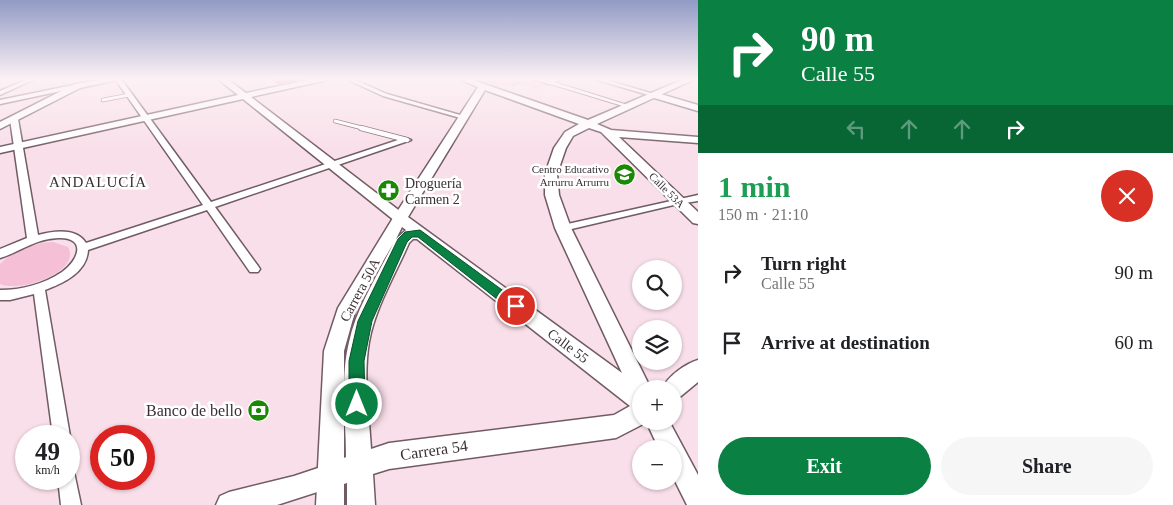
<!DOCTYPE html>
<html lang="en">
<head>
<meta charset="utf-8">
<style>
	:root { --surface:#fff; --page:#f6f6f6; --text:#202124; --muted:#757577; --accent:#0b8043 }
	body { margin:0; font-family:"Times New Roman",serif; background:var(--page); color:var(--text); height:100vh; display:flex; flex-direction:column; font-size:19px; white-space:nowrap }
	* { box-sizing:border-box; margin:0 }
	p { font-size:16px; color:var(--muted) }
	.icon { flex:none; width:28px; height:28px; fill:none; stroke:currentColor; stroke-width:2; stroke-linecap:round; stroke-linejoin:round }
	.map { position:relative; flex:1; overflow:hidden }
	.drawer { display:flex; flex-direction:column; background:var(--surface); width:475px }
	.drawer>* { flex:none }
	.hud { background:#0b8043; color:#fff; overflow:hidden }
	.buttons { position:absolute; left:632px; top:260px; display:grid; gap:10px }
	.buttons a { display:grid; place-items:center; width:50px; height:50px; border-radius:50%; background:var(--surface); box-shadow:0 1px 4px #0004; font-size:25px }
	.speed { position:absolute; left:15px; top:425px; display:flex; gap:10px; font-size:25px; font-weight:700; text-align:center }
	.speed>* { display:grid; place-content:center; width:65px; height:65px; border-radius:50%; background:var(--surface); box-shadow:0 1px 4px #0004; line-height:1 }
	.speed small { font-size:12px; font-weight:400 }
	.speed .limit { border:8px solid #d22; background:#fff; color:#111 }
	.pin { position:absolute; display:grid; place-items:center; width:42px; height:42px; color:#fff; margin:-21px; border:2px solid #fff; border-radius:50%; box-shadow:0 1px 5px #0007 }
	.me { position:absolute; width:55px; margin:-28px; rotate:0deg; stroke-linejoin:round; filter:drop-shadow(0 0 4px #0008) }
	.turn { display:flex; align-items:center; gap:18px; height:105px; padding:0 20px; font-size:22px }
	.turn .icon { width:65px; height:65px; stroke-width:2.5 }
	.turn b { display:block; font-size:35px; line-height:42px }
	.lanes { display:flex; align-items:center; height:48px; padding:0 20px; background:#0003; justify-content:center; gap:25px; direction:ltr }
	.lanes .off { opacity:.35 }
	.round { display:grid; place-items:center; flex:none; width:52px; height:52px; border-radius:26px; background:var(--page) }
	.summary { display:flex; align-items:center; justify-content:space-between; height:85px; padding:0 20px }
	h1 { font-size:30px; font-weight:600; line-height:38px; color:#1e9e55 }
	.button { display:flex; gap:10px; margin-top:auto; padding:10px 20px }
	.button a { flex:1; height:58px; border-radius:30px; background:var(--accent); color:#fff; font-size:20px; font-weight:600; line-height:58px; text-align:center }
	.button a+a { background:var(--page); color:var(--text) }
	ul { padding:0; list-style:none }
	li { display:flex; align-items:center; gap:15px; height:70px; padding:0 20px }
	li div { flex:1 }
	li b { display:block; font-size:19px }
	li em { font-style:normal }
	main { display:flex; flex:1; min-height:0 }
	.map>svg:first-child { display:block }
</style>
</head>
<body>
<main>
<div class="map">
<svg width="698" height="505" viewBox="0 0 698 505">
	<rect width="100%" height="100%" fill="#f9dfe9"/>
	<g fill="#f5bfd6">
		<polygon points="479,79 531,79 548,84 536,89 521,84 511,87 505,85 496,88 480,81"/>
		<polygon points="392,237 397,239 364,308 349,420 339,420 339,360 345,334"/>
		<path d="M53,242L68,247C82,272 19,293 0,284V264C14,250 33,243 53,242Z"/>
	</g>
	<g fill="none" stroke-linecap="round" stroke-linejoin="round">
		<defs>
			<g id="service-far1">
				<polyline points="103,100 129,95"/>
				<polyline points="335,121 366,129"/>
			</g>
			<polyline id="service" points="361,128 407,140"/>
			<polygon id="pedestrian" points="547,81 551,81 631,106 626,107 547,83"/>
			<g id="minor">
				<polygon points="28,79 35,79 0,95 0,91"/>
				<path d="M115,79H121L211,202L404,138L411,140L215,207L258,266L260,269L258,272H250L207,210L88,250C87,272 64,283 45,290L70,436L69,438V436H53L34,294L10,300H0V290C21,290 44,284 62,272C79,260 87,237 58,238C34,239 20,252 0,258V249L27,238L10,119L14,117L18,119L38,235C53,231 76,227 86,243L203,205Z"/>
				<polygon points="346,79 353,79 387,94 467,117 464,119 383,96"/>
				<polygon points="594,79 603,79 657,95 652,96"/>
				<polygon points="78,84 80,85 80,87 0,104 0,100"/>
				<polygon points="698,195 698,201 678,204 563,231 558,228 563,225"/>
				<polygon points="69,471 74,472 81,505 61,505 58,479 69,479"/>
			</g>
			<g id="tertiary">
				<polygon points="105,79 121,79 80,88 0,129 0,122 75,84"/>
				<polygon points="218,79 227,79 246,93 313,79 327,79 323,81 251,97 405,215 407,218 405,221 395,221 243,99 0,153 0,147 238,95"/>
				<polygon points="534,79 562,79 549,84"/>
				<polygon points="654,92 698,105 698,111 651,97 651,93"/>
				<polygon points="646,421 669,421 698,475 698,505 687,505 674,479 674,449 659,449"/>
				<polygon points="330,464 339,467 342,476 339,485 277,505 216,505 220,496 229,492 294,476"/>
			</g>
			<g id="secondary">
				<path d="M459,79H470L588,120L684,79H695L597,124L611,130L698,137V143L619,137L698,212V224L693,223L601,132L589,128L573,136L566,148L557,174L559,195L571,228L651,389H641V421H649L616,438L389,469L373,474L375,505H347V483L344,484V505H316L324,351L338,308L393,218L478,87ZM485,90L579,124L565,132L554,148L545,174V195L555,228L622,373L408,217ZM402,227L406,230L396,239ZM413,239H417L630,406L614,415L389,443L371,449C369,414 363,377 369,342C375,308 395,275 409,243ZM393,244C378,275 356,308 349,342C340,379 346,420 346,457L344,458V351L356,308Z"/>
				<path d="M698,360V382L681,396L674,399V389H662C668,376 685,364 698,360Z"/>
			</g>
		</defs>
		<use href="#service-far1" stroke="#715b64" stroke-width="4.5"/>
		<use href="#service" stroke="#715b64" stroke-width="6"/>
		<use href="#pedestrian" stroke="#715b64" stroke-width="2"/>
		<use href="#minor" stroke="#715b64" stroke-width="3"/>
		<use href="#tertiary" stroke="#715b64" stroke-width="3"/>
		<use href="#secondary" stroke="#715b64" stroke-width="3"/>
		<polyline stroke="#99878e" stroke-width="1" stroke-dasharray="2 1" stroke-linecap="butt" points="512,85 528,80"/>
		<use href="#service-far1" stroke="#fff" stroke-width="3"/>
		<use href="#service" stroke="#fff" stroke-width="4.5"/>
		<use href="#pedestrian" fill="#fff" fill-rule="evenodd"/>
		<use href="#minor" fill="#fff" fill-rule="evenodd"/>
		<use href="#tertiary" fill="#fff" fill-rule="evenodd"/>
		<use href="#secondary" fill="#fff" fill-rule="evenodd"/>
	</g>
	<polygon fill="#a98294" points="270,79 305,79 278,84"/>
	<polygon fill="#895c71" points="278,79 305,79 278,84"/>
	<linearGradient id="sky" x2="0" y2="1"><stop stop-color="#929bc5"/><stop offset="0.53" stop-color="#fcf1f5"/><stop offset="1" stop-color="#fcf1f5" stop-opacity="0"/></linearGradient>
	<rect width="698" height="149" fill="url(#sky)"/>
	<polygon fill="#0b8043" stroke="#07532c" points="420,230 520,303 522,306 520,310 511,310 418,237 412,237 407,242 372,321 364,361 365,404 362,410 357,412 351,410 349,404 349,361 358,321 398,239 405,232"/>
	<defs>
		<symbol id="school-disc" viewBox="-11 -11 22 22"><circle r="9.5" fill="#1a8803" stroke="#fff"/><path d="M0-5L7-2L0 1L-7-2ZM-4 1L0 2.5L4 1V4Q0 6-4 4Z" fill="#fff"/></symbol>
		<symbol id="pharmacy-disc" viewBox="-11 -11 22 22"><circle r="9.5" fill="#1a8803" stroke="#fff"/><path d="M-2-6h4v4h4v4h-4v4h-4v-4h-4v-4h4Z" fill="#fff"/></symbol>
		<symbol id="bank-disc" viewBox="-11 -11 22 22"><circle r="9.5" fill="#1a8803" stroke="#fff"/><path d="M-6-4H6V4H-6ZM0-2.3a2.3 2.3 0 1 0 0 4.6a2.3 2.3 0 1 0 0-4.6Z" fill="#fff"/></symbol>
	</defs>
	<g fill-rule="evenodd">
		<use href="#school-disc" x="612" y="162" width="25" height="25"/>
		<use href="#pharmacy-disc" x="376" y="178" width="25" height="25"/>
		<use href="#bank-disc" x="246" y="398" width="25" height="25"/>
	</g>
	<g text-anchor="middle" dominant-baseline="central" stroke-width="5" stroke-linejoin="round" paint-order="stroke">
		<g font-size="11" fill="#392f34" stroke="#fff" text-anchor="end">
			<text x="609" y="169">Centro Educativo<tspan x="609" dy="13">Arrurru Arrurru</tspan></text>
		</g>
		<g font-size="11" fill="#392f34" stroke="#fff">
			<text transform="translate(667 190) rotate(45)">Calle 53A</text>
		</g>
		<g font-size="14" fill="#392f34" stroke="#fff" text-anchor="start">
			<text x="405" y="183">Droguería<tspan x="405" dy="16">Carmen 2</tspan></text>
		</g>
		<g font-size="14" fill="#392f34" stroke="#fff">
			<text transform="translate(360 290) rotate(-62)">Carrera 50A</text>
			<text transform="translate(568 346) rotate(37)">Calle 55</text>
		</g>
		<g font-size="15" letter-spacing="1" fill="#392f34" stroke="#fff">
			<text x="98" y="182">ANDALUCÍA</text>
		</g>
		<g font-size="16" fill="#392f34" stroke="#fff" text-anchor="end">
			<text x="242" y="410">Banco de bello</text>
		</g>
		<g font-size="16" fill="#392f34" stroke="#fff">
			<text transform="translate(434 450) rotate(-8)">Carrera 54</text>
		</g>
	</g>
</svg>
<div class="buttons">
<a><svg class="icon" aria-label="search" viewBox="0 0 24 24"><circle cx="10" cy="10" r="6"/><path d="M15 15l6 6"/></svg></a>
<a><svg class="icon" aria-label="layers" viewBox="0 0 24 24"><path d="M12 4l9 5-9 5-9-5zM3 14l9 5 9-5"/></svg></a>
<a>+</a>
<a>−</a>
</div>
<div class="speed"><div>49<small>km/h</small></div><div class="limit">50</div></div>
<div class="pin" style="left:516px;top:306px;background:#d93025"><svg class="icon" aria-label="arrive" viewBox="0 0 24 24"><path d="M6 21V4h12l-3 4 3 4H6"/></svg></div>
<svg class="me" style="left:357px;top:404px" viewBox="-20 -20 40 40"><circle r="17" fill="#0b8043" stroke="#fff" stroke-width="3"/><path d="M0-11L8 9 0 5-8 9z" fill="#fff"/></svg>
</div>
<section class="drawer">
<div class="hud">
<div class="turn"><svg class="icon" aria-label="right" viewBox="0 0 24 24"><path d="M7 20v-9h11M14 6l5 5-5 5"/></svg><div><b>90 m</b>Calle 55</div></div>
<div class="lanes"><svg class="icon off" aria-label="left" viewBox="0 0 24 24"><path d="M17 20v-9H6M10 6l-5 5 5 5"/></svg><svg class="icon off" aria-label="ahead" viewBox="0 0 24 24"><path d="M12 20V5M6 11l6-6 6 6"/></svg><svg class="icon off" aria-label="ahead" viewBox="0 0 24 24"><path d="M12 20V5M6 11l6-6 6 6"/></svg><svg class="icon" aria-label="right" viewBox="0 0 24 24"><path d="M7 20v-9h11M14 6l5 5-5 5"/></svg></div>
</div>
<div class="summary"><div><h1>1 min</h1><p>150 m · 21:10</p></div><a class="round" style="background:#d93025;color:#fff"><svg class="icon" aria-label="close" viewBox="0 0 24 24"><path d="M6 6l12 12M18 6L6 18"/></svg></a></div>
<ul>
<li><svg class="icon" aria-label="right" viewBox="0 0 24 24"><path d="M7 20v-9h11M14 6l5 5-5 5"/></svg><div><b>Turn right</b><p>Calle 55</p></div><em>90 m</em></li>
<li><svg class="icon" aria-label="arrive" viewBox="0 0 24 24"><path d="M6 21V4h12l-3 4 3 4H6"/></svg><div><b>Arrive at destination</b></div><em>60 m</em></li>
</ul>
<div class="button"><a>Exit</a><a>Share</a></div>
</section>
</main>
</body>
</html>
